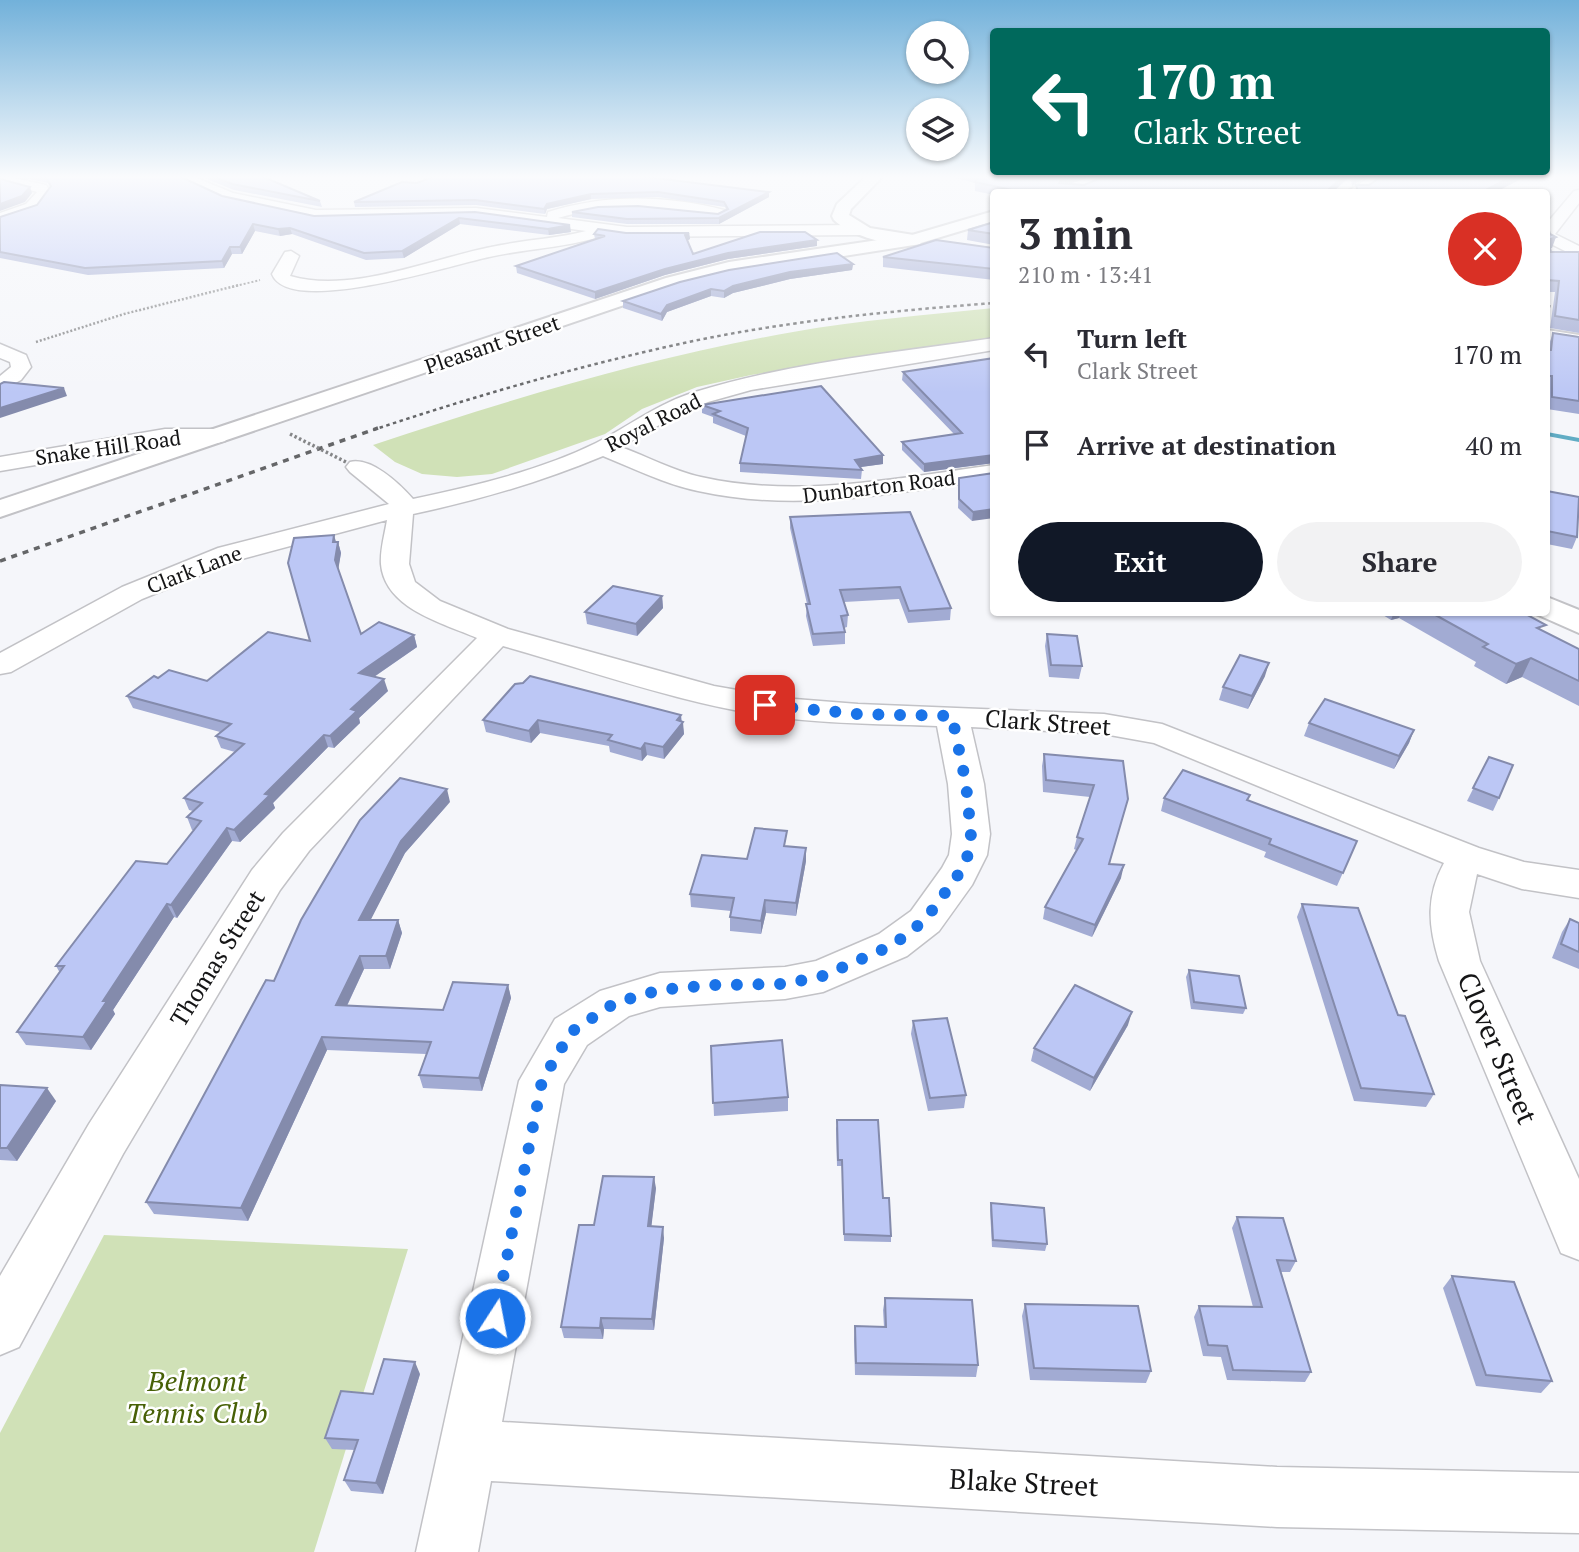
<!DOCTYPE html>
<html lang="en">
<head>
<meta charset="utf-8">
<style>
	:root { --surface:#fff; --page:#f2f2f3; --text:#2b2b33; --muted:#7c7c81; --accent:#111827 }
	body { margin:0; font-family:"PT Serif",serif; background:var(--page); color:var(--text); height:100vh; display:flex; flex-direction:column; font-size:26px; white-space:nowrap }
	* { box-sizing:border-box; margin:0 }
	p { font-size:23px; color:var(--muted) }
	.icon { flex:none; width:38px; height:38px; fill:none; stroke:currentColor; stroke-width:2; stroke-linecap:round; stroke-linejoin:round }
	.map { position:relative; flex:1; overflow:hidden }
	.details { position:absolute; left:990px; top:189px; width:560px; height:427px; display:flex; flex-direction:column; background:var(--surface); border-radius:7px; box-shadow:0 2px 5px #0004 }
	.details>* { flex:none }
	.top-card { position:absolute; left:990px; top:28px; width:560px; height:147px; border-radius:7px; box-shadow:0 2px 5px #0004; background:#00695c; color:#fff; overflow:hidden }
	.controls { position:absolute; left:906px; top:21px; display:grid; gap:14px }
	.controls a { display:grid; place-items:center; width:63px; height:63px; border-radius:50%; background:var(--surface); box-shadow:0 2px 5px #0004; font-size:35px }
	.pin { position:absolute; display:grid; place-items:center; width:60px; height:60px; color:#fff; margin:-30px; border-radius:14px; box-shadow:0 4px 10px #0006 }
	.me { position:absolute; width:77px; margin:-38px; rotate:11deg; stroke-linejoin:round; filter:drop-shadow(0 0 5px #0008) }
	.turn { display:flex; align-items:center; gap:24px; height:147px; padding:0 28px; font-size:32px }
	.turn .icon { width:91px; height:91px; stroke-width:2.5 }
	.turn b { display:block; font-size:49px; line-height:60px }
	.round { display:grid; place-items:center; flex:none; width:74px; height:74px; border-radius:37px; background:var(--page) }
	.headline { display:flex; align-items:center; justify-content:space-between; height:119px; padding:0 28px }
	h1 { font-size:42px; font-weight:700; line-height:52px }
	.action { display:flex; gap:14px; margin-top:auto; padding:14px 28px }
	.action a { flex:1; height:80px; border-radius:42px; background:var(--accent); color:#fff; font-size:28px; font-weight:700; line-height:80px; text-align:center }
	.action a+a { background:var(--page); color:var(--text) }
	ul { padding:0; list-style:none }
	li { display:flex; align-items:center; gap:21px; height:91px; padding:0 28px }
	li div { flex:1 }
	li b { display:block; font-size:26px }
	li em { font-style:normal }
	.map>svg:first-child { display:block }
</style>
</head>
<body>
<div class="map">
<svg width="1579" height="1552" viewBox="0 0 1579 1552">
	<rect width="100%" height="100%" fill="#f5f6fa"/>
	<g fill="#d0e1b7">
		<path d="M994,308V338L751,375L697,387L642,409L605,434L492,474L457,477L422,474L395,462L373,445C510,399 651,357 793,332C859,320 927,315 994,308Z"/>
		<polygon points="104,1235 408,1249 314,1552 0,1552 0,1433"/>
	</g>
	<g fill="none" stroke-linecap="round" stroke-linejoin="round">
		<polygon fill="#61acc4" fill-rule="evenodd" points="1547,432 1579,438 1579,442 1547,436"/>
		<defs>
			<g id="minor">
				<polygon points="0,175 46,185 51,192 37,210 0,223 0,213 26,204 37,192 0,181"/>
				<path d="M169,175H189L233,193L316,210L476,208L547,217L548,212C605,194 666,195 724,210L726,213L719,217C665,209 612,202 558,218L627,227L861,225L869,230L861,235L627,237L596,233V238C560,248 525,249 489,257C454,264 289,318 272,274L285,252L291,251L299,256L290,276C351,294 430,259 491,247C522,240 555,239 586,231L476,216L316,220L224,200Z"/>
				<polygon points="1579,190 1579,203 1555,234 1579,246 1579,258 1547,242 1547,223 1574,191"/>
				<path d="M994,338V350L751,390L708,402L668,420L621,447C648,457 674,471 701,477C799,499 897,478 994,465V479C895,493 797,513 698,491C665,484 635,469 603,456C541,482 479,500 413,514L409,564L415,582L440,601L508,629L714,686L782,698L858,704L1104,714L1162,724L1479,848L1524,862L1579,870V898L1522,889L1477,874L1469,912L1480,961L1579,1179V1260L1561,1253L1439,961C1428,925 1426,896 1444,863L1154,743L1104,734L971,727L984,784L990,834L987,855L972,885L939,931L907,956L823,992L785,999L660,1007L629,1016L587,1045L564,1084L502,1422L1277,1467L1579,1473V1533L1277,1527L491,1481L478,1552H416L519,1081L555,1019L600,991L660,973L785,967L816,961L879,934L911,911L942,868L949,855L952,834L948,784L937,726C886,724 834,724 783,718C688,706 595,672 503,646L309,851L280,890L123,1154L19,1347L0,1355V1276L89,1124L252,870L283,833L477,638C443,623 385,609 381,564C380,550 385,533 387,520L238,560L142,599L11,672L0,674V653L122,587L218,548L389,504L350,472L346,467L350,462C371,457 399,483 413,499C474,486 539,471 596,443C629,426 659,403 695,392C791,362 895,353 994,338Z"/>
				<polygon points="0,344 26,355 31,367 21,380 0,391 0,376 11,367 10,362 0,358"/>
				<polygon points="165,429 217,429 225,431 228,436 225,441 217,443 165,443 0,471 0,457"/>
			</g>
			<g id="secondary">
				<path d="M868,175H884L851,209L849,215L870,228L920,236L923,240L920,244C897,249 850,236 834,220L832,216L837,204Z"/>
				<polygon points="1373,175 1391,175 1365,192 1347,192"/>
				<polygon points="1547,597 1579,610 1579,633 1536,614 1547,612"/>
			</g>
			<g id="primary">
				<polygon points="994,211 994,221 914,245 729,274 680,286 0,517 0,500 666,278 729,262 912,235"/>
				<polygon points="1547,330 1579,335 1579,347 1547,342"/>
			</g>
		</defs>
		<use href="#minor" stroke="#c2c2c6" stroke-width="3"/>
		<use href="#secondary" stroke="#c2c2c6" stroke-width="4"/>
		<use href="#primary" stroke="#c2c2c6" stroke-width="4"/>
		<polyline stroke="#858688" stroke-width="2" stroke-dasharray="2 2" stroke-linecap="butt" points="232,287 260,280"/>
		<polyline stroke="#858688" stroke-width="2.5" stroke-dasharray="2 2" stroke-linecap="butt" points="36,342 124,314 239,285"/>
		<use href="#minor" fill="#fff" fill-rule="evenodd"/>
		<use href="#secondary" fill="#fff" fill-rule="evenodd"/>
		<use href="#primary" fill="#fff" fill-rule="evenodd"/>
		<g stroke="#656668" stroke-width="2.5" stroke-dasharray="3.5 3.5" stroke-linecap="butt">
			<polyline points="1547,306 1579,308"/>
			<path d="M373,430C475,396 579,366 684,343C786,321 890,311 994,303"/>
		</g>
		<polyline stroke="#656668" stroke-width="3.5" stroke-dasharray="6 6" stroke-linecap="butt" points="0,561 378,428"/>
		<polyline stroke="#858688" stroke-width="3.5" stroke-dasharray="2.5 2.5" stroke-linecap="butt" points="290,434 348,463"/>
	</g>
	<g fill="#a2abd3">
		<polygon points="10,175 177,175 222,196 314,216 475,212 571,232 549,235 460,224 404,258 366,260 292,234 280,236 255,231 242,254 232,254 224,268 88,275 0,258 0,217 37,205 51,187 48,183"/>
		<polygon points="197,175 259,175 320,201 322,207 234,190"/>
		<polygon points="945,175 1095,175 1069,184 1084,185 1108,175 1368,175 1352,186 1350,177 1333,192 994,192 994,195 975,191 975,183"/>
		<polygon points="402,182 769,197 719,224 627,224 572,217 572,212 718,214 726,210 725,207 658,197 591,199 547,209 545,214 476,205 355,207 354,202"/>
		<polygon points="994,222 994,245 967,240 968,230"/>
		<polygon points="1547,227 1552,248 1550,248 1551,252 1579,252 1579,333 1550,328 1555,292 1547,292"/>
		<polygon points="626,233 689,233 690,239 687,240 693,254 817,246 728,259 665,275 595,299 517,273 516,266 595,239 594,234"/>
		<polygon points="994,248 994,280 883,267 883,257"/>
		<polygon points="853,264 852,270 790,279 733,293 724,298 711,296 667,312 662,321 623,308 623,301"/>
		<polygon points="1553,333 1579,337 1579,414 1547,409 1547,350"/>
		<polygon points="994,358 994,463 924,472 902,450 902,442 954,434 902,380 903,372"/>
		<polygon points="702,405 883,464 860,467 862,470 861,479 740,472 740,463 746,436 713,423 713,417 702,413"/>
		<polygon points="994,473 972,521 958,508 959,478"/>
		<polygon points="1547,491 1577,537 1572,549 1547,544"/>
		<polygon points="790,517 951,608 950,620 908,623 899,599 844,602 848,615 847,627 844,628 845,632 845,644 813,646 806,616 807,604 790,528"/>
		<polygon points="336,542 338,542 341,553 338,569 361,634 414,635 417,647 374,677 388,691 359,718 360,723 334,748 328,747 273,803 275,808 240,842 232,841 177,918 174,917 113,1010 115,1014 91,1050 26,1045 17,1032 60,973 56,966 167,864 194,830 192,830 187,817 193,811 189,810 184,798 235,752 221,748 216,736 220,732 133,708 127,696 158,678 207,681 310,641"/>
		<polygon points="662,596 663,608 637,636 587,624 585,612"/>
		<polygon points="1378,612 1522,612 1543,631 1579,649 1579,706 1522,677 1506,684 1474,666 1476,662 1399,618 1391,620"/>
		<polygon points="1047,634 1082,666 1079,679 1049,677 1045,646"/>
		<polygon points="1265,676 1248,709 1219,700 1223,687"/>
		<polygon points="681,715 684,734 664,759 647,755 642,761 610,752 609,746 540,733 531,743 486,732 483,720"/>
		<polygon points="1309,723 1414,730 1409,743 1394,769 1304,736"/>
		<polygon points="1044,754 1123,761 1110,864 1121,878 1092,937 1043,919 1045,907 1076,850 1074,849 1077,837 1090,797 1043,792 1042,766"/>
		<polygon points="1489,757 1499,798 1493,811 1467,801"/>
		<polygon points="1164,798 1248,800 1357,841 1337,886 1264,857 1266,852 1161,811"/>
		<polygon points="450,802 405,853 370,920 398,920 402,933 390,969 364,969 347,1006 443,1010 508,985 511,998 482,1091 423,1088 419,1075 426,1054 327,1050 248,1221 154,1214 146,1202 274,981"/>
		<polygon points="787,846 806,861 796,916 766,913 761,934 730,931 730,917 731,911 691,907 690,894 747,859"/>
		<polygon points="1302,904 1398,1015 1434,1094 1426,1107 1354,1101 1297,917"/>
		<polygon points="1570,919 1579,923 1579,969 1552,958 1562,932"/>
		<polygon points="1189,970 1246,1008 1243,1014 1191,1009 1186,977"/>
		<polygon points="913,1021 966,1095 964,1108 928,1111 911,1034"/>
		<polygon points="1128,1025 1090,1091 1031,1061 1034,1048"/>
		<polygon points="711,1046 788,1097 788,1111 714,1116"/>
		<polygon points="0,1085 56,1101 17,1161 0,1160"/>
		<polygon points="836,1126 891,1236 891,1242 844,1241 842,1166 837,1166"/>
		<polygon points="656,1188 651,1227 664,1238 654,1330 604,1329 603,1339 564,1338 561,1327 594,1225"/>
		<polygon points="991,1203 1047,1244 1045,1251 992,1247 990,1210"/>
		<polygon points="1237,1217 1296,1261 1290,1272 1281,1272 1311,1372 1305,1382 1227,1380 1221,1357 1203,1356 1194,1317 1199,1306 1253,1307 1232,1228"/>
		<polygon points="1452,1276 1552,1381 1541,1393 1476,1386 1443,1288"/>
		<polygon points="885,1298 978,1365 976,1377 855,1375 854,1339 855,1326 884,1327 883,1310"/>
		<polygon points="1025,1304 1151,1371 1146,1383 1030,1380 1022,1316"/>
		<polygon points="420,1374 383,1494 351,1491 344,1480 355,1450 332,1449 325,1438"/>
	</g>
	<g fill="#848bac">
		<polygon points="1068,175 1095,175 1061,187 1059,183 1062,177"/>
		<polygon points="1344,175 1350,175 1333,192 1326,192"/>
		<polygon points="1356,175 1368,175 1352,186 1354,177"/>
		<polygon points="1515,175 1529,175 1496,192 1482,192"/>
		<polygon points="30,187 32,193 25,202 0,211 0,204"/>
		<polygon points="769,192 769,197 719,224 719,218"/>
		<polygon points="591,194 591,199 547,209 545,214 544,209 547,204"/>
		<polygon points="459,218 460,224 404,258 402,251"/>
		<polygon points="253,224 255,231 242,254 240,247"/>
		<polygon points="570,225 571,232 549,235 548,229"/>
		<polygon points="290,228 292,234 280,236 278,229"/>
		<polygon points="689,233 690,239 685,242 685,235"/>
		<polygon points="1556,237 1552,248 1547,249 1548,240"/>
		<polygon points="817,240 817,246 728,259 665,275 595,299 595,292 665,269 728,253"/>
		<polygon points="230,247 232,254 224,268 222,261"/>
		<polygon points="853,264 852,270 790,279 733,293 724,298 724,291 733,286 790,272"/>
		<polygon points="711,289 711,296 667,312 662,321 661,314 667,305"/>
		<polygon points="64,388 67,396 0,418 0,408"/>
		<polygon points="883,455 883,464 854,468 855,460"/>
		<polygon points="994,455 994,463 924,472 924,464"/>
		<polygon points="994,509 994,518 972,521 973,512"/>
		<polygon points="334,535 337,545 338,542 341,553 338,571 335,560 333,542"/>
		<polygon points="662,596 663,608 637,636 636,624"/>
		<polygon points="1394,612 1401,612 1399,618 1391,620"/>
		<polygon points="414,635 417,647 362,685 359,673"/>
		<polygon points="1531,658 1522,677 1506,684 1516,664"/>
		<polygon points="1269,663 1265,676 1248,709 1252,696"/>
		<polygon points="384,679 388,691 359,718 360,723 334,748 330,736 351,709"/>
		<polygon points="681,715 681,724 683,722 684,734 664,759 663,747"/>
		<polygon points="538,720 540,733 531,743 529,731"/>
		<polygon points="1414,730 1409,743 1394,769 1399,756"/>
		<polygon points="324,735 328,747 273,803 275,808 240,842 234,830 265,794"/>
		<polygon points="645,743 647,755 642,761 641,749"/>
		<polygon points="447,789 450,802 405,853 364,933 359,920 401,841"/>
		<polygon points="227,828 232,841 177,918 171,905"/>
		<polygon points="806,848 806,861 796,916 796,903"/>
		<polygon points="1124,865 1121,878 1092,937 1095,925"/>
		<polygon points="765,900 766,913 761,934 761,921"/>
		<polygon points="167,904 174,917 113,1010 115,1014 91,1050 83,1037 103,1001"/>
		<polygon points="398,920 402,933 390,969 386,956"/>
		<polygon points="360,956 364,969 341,1018 336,1005"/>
		<polygon points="508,985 511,998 482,1091 479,1078"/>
		<polygon points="1132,1012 1128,1025 1090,1091 1094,1078"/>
		<polygon points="322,1037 327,1050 248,1221 241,1208"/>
		<polygon points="47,1088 56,1101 17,1161 7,1148"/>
		<polygon points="654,1177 656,1188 650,1238 648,1226"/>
		<polygon points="663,1227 664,1238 654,1330 652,1319"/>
		<polygon points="601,1318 604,1329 603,1339 600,1328"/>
		<polygon points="415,1362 420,1374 383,1494 376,1483"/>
	</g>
	<g fill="#bcc7f5" stroke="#848bac" stroke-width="2">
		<polygon points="35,175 177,175 222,196 314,216 475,212 570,225 548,229 459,218 402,251 364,253 290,228 278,229 253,224 240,247 230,247 222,261 85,268 0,252 0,217 37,205 51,186 46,178"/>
		<polygon points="210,175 259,175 320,201 232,184"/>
		<polygon points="437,175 631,175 769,192 719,218 627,219 572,212 598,207 638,206 718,214 728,209 724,202 658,192 591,194 547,204 544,209 475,200 354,202 402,182 417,183"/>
		<polygon points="980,175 1068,175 1062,177 1059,183 1084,185 1108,175 1344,175 1326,192 1022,192 975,182"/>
		<polygon points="1384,175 1515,175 1482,192 1358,192 1356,185 1369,185"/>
		<polygon points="0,179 30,187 22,196 0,204"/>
		<polygon points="994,222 994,234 968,230"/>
		<polygon points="1547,227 1548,227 1550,234 1556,237 1548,240 1551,252 1579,252 1579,320 1555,316 1559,281 1547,280"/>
		<polygon points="598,229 626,233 689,233 685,235 693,254 760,232 805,232 817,240 728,253 665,269 595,292 516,266 605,236 594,234"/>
		<polygon points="936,240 994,248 994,269 883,257"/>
		<polygon points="837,253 853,264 790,272 733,286 724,291 711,289 667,305 661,314 623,301 680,282 729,270"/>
		<polygon points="1553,333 1579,337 1579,401 1552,397 1552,376 1547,376 1547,350 1551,350"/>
		<polygon points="994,358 994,455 924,464 902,442 962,433 903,372"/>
		<polygon points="4,382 64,388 0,408 0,384"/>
		<polygon points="821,386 883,455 855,460 862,470 740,463 748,428 713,414 720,411 702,405"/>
		<polygon points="994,473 994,509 973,512 959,499 959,478"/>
		<polygon points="1547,491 1579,497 1577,537 1547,531"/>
		<polygon points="910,512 951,608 909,611 900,587 840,590 848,615 841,616 845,632 813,634 806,604 810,604 790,517"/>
		<polygon points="334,535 333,542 338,542 335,560 361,634 379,622 414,635 359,673 384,679 351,709 357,711 330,736 324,735 265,794 270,795 234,830 227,828 171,905 167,904 103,1001 107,1001 83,1037 17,1032 64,966 56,966 136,861 167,864 201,821 187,817 202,803 184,798 244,744 216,736 231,724 127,696 154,676 158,678 169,670 207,681 268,632 310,641 288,563 294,538"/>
		<polygon points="613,586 662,596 636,624 585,612"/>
		<polygon points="1430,612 1522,612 1546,625 1537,628 1579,649 1579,681 1531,658 1516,664 1483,647 1488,644"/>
		<polygon points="1047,634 1077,636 1082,666 1051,665"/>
		<polygon points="1240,655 1269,663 1252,696 1223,687"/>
		<polygon points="530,676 681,715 677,720 683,722 663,747 645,743 641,749 608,740 612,735 538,720 529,731 483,720 515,684 523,683"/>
		<polygon points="1325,699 1414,730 1399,756 1309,723"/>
		<polygon points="1044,754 1123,761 1128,799 1109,864 1124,865 1095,925 1045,907 1083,839 1077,837 1094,785 1046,780"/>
		<polygon points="1489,757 1513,765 1499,798 1473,788"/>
		<polygon points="1183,770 1250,795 1247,800 1357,841 1343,873 1269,844 1271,839 1164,798"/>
		<polygon points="400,778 447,789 401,841 359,920 398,920 386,956 360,956 336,1005 443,1010 453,982 508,985 479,1078 419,1075 431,1042 322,1037 241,1208 146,1202 266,980 274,981 301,920 360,820"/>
		<polygon points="755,828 787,831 784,846 806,848 796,903 765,900 761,921 730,917 734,898 690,894 702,855 747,859"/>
		<polygon points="1302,904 1358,908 1398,1015 1405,1016 1434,1094 1361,1088"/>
		<polygon points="1570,919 1579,923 1579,952 1561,944"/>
		<polygon points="1189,970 1239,976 1246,1008 1194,1002"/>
		<polygon points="1075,985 1132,1012 1094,1078 1034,1048"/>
		<polygon points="947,1018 966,1095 930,1098 913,1021"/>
		<polygon points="782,1040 788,1097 713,1103 711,1046"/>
		<polygon points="0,1085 47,1088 7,1148 0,1148"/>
		<polygon points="837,1120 878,1120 883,1198 889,1198 891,1236 844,1234 842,1160 838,1160"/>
		<polygon points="603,1176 654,1177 648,1226 663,1227 652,1319 601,1318 600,1328 561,1327 579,1225 594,1225"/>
		<polygon points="991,1203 1044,1208 1047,1244 993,1240"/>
		<polygon points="1237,1217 1283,1218 1296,1261 1277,1260 1311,1372 1233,1370 1227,1346 1208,1345 1199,1306 1262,1307"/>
		<polygon points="1452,1276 1514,1282 1552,1381 1486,1375"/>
		<polygon points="885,1298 972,1300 978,1365 856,1363 855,1326 886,1327"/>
		<polygon points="1025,1304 1138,1306 1151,1371 1034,1368"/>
		<polygon points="384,1359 415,1362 376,1483 344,1480 358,1440 325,1438 341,1391 373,1394"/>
	</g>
	<linearGradient id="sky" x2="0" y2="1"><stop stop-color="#72b1da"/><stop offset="0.45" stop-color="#fafbfd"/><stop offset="1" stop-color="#fafbfd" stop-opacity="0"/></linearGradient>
	<rect width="1579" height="393" fill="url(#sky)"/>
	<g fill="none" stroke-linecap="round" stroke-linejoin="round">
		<polyline stroke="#1a73e8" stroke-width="12" stroke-dasharray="0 21.6" points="495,1318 542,1081 571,1032 615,1003 660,990 713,985 785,984 823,976 893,945 925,920 958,875 968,855 971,834 966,784 952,716 858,714 765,705"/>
	</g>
	<g text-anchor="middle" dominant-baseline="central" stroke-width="5" stroke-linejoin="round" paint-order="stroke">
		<g font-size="21" fill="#151516" stroke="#fff">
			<text transform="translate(492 344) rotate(-19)">Pleasant Street</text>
			<text transform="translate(653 422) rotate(-27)">Royal Road</text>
			<text transform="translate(108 447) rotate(-8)">Snake Hill Road</text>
			<text transform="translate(879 486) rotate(-7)">Dunbarton Road</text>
			<text transform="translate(194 569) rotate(-21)">Clark Lane</text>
		</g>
		<g font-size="24" fill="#151516" stroke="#fff">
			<text transform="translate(1048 722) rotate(4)">Clark Street</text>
			<text transform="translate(217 958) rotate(-58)">Thomas Street</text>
		</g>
		<g font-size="28" fill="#151516" stroke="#fff">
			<text transform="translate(1498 1048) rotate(67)">Clover Street</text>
			<text transform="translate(1024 1482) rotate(3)">Blake Street</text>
		</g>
		<g font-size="28" font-style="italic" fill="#476006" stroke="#fff">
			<text x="197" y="1380">Belmont<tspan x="197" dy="32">Tennis Club</tspan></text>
		</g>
	</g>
</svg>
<div class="controls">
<a><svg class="icon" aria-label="search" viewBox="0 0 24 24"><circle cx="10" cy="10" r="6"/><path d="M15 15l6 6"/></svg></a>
<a><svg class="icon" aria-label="layers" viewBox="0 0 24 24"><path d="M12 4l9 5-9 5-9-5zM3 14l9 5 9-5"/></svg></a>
</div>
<div class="pin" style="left:765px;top:705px;background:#d93025"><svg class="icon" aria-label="arrive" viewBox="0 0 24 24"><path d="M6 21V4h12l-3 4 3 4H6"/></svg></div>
<svg class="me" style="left:495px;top:1318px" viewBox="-20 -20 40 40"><circle r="17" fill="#1a73e8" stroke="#fff" stroke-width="3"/><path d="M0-11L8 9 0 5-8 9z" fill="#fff"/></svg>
<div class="top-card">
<div class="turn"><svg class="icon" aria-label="left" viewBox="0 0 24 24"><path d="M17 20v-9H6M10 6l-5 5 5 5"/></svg><div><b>170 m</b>Clark Street</div></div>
</div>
<section class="details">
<div class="headline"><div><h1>3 min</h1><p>210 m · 13:41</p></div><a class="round" style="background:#d93025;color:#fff"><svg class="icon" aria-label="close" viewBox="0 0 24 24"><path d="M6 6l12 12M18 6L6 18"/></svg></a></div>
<ul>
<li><svg class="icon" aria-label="left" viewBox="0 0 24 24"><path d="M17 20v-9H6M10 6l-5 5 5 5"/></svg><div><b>Turn left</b><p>Clark Street</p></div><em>170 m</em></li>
<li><svg class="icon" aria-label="arrive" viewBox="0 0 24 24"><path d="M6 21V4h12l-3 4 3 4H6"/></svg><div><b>Arrive at destination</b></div><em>40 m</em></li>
</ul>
<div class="action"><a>Exit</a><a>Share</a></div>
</section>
</div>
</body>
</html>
